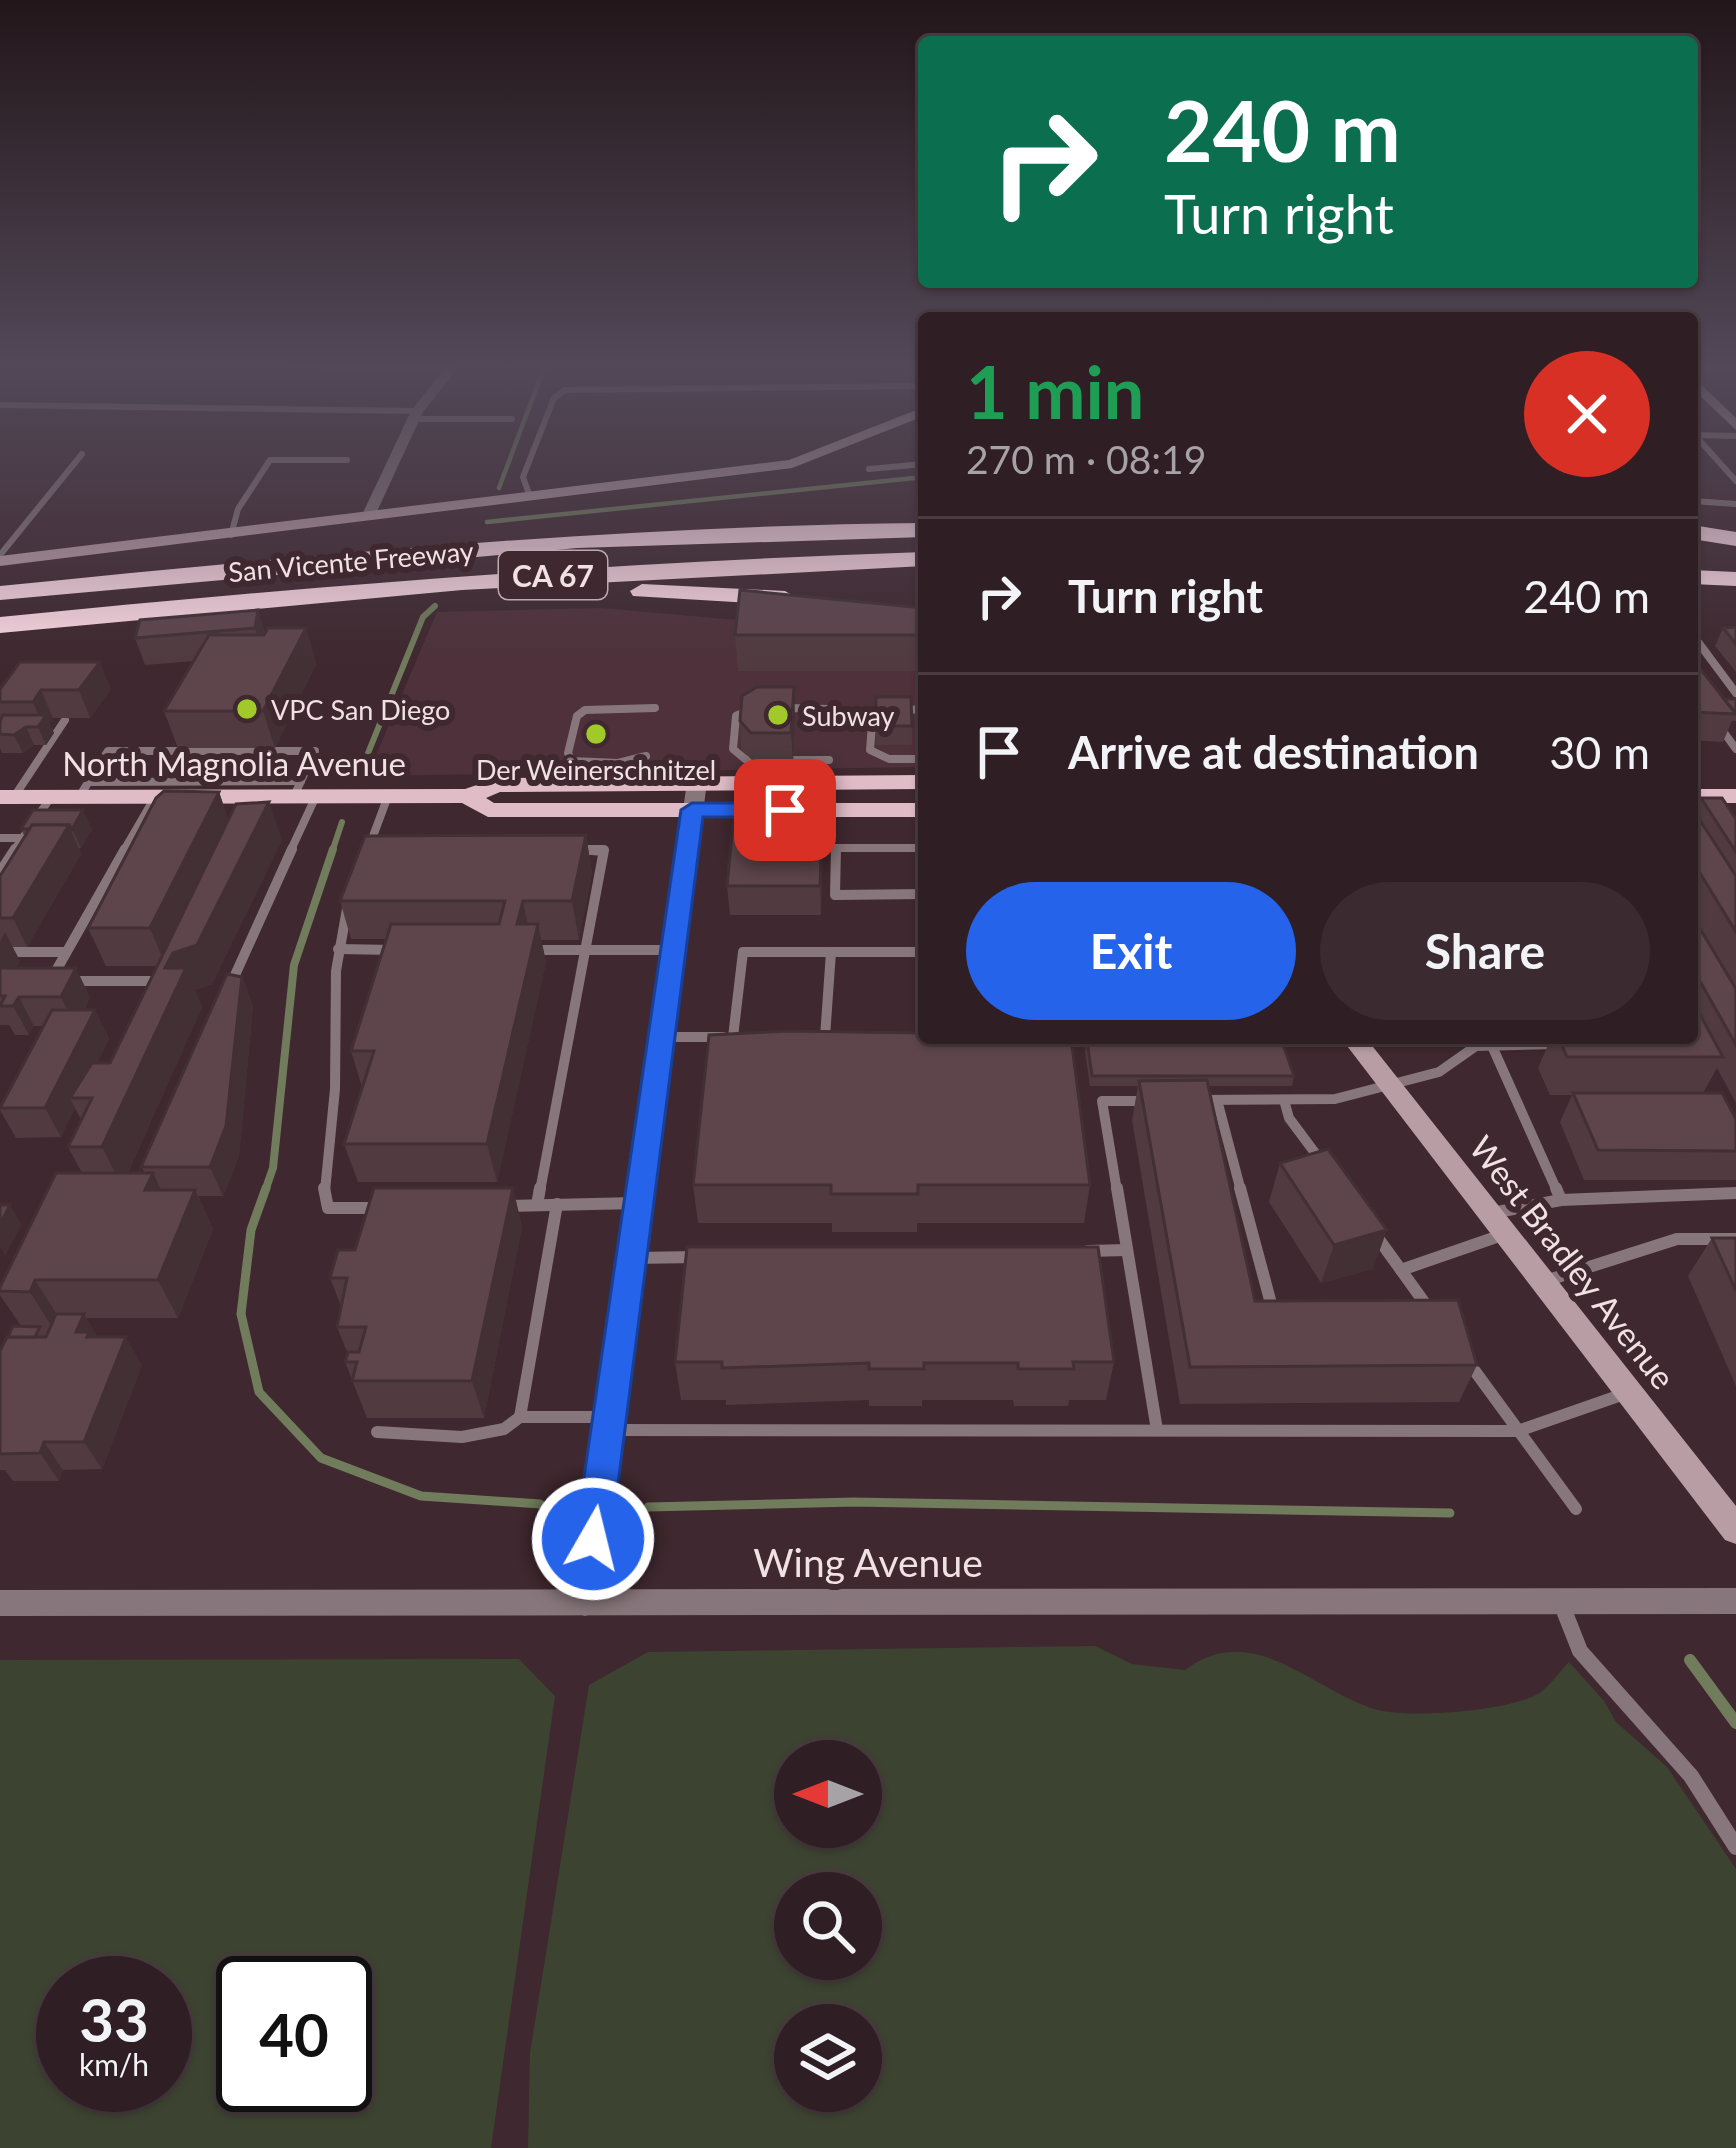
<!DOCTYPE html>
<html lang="en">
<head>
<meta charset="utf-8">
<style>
	:root { --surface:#2f1e23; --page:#3b2b30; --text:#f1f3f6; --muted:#a7a2a6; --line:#4a3c41; --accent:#2563eb }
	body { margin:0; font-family:Lato,sans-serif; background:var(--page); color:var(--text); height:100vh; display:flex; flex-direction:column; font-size:45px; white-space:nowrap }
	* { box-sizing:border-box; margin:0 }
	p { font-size:39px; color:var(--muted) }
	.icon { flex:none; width:66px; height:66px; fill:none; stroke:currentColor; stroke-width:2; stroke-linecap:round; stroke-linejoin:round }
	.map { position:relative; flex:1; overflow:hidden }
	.sheet { position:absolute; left:918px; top:312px; width:780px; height:732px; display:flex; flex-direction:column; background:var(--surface); border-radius:12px; box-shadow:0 3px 9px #0004,0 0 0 3px var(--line) }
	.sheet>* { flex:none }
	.guide { position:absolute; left:918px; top:36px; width:780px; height:252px; border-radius:12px; box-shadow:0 3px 9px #0004,0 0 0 3px var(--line); background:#0b6e4f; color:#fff; overflow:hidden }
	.needle { width:78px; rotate:270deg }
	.fabs { position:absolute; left:774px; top:1740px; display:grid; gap:24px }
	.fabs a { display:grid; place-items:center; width:108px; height:108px; border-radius:50%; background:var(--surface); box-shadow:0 3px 9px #0004,0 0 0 3px var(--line); font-size:60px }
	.speed { position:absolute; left:36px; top:1956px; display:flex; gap:24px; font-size:60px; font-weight:700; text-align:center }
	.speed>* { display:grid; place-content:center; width:156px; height:156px; border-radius:50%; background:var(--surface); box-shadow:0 3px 9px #0004,0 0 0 3px var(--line); line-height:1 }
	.speed small { font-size:30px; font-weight:400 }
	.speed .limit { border:6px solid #111; border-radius:18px; background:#fff; color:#111 }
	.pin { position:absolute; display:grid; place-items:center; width:102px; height:102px; color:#fff; margin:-51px; border-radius:24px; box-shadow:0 6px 18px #0006 }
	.me { position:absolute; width:132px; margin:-66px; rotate:8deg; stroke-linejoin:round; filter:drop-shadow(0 0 9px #0008) }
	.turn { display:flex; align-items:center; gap:42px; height:252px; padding:0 48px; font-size:54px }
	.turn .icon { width:156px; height:156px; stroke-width:2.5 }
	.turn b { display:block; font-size:84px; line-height:102px }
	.round { display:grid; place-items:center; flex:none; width:126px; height:126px; border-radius:63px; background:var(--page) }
	.headline { display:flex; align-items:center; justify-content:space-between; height:204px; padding:0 48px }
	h1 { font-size:72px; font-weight:700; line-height:90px; color:#1e9e55 }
	.primary-button { display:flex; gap:24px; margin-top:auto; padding:24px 48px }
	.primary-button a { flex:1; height:138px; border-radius:72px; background:var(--accent); color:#fff; font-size:48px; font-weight:700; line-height:138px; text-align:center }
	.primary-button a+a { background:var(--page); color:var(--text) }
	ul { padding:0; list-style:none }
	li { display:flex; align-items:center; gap:36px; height:156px; padding:0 48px; border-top:3px solid var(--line) }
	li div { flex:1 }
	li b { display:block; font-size:45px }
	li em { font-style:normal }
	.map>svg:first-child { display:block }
</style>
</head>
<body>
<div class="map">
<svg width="1736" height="2148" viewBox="0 0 1736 2148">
	<rect width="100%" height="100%" fill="#3f282f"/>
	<polygon fill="#4e313a" points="602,608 924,637 924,767 367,776 437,612"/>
	<g fill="#3d4331" fill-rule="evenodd">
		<path d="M1095,1646L1132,1664L1185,1670C1251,1620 1308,1686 1371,1708C1403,1720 1505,1711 1536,1695C1548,1689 1559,1672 1569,1662L1604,1701L1616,1722L1667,1767L1736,1869V2148H528L530,2053L589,1685L648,1652ZM795,1761H861V1827H795ZM795,1893H861V1959H795ZM795,2025H861V2091H795Z"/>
		<path d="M519,1659L555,1696L491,2148H0V1660ZM63,1983H165V2085H63ZM243,1983H345V2085H243Z"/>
	</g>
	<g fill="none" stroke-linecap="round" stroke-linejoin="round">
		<g stroke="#707c5b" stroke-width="4.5">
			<polyline points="499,488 545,365"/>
			<polyline points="487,522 924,477"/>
		</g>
		<g stroke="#707c5b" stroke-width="6">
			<polyline points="362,768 423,617 435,606"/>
			<polyline points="332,852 342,822"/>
		</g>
		<polyline stroke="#707c5b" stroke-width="8" points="265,1191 273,1168 294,965 333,849"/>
		<g stroke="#707c5b" stroke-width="9">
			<polyline points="266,1188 251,1230 241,1314 259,1392 321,1458 421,1496 540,1504"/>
			<polyline points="648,1507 854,1502 1450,1513"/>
		</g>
		<polyline stroke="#707c5b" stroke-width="12" points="1690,1660 1736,1723"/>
		<g stroke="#87767b" stroke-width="6">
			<polyline points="0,405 417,411"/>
			<polyline points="414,419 512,419"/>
			<polyline points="1692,432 1736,481"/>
			<polyline points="1692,435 1736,436"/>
			<polyline points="869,469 924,464"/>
			<polyline points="530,497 523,477 554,398 565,390 924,386"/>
			<polyline points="1692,501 1736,504"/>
			<polyline points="231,535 238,509 270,460 347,460"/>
			<polyline points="0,555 82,454"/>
		</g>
		<g stroke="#87767b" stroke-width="8">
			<polyline points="1698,642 1736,693"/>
			<polyline points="786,708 830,709"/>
			<polyline points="924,709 873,712 870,750 889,759 924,759"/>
			<polyline points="749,710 736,716 733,749 745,759 765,760"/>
			<polyline points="1720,727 1736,749"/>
			<polyline points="646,756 618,763 572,761 568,753 577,716 585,710 655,708"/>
			<polyline points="784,760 829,760"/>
			<polyline points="88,782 301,781"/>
			<polyline points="14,797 65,720"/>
			<polyline points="79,797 108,751 315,751 294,796"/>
			<polyline points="0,838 23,838"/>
			<polyline points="369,847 388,796"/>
			<polyline points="579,850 604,852"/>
			<polyline points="13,852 51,797"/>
			<polyline points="123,852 155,797"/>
			<polyline points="290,852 316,796"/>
			<polyline points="836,852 836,848 924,848"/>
		</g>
		<g stroke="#87767b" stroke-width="10">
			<polyline points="125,849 57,969 75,981 163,981"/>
			<polyline points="836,849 835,895 924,894"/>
			<polyline points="0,872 15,849"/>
			<polyline points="338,949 394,950"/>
			<polyline points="533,950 674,950"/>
			<polyline points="0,952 64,952"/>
			<polyline points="231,984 292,849"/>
			<polyline points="663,1037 723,1037"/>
			<polyline points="733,1037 743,952 924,952"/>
			<polyline points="825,1037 831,952"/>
			<polyline points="1492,1046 1557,1191"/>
			<polyline points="1197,1100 1335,1099 1439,1072 1476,1046 1557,1044"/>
			<polyline points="1217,1100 1241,1191"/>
			<polyline points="1284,1100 1289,1118 1321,1161"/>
			<polyline points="325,1191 335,1089 336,971 348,903"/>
			<polyline points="540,1191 604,850 579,850"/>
			<polyline points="1117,1191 1102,1101 1149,1101"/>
		</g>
		<g stroke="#87767b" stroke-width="12">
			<polyline points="324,1188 328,1208 378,1208"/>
			<polyline points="1117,1188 1157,1430"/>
			<polyline points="1240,1188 1273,1311"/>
			<polyline points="1556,1188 1561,1200"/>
			<polyline points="537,1205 540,1188"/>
			<polyline points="504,1206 636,1203"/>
			<polyline points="1492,1213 1561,1200 1736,1193"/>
			<polyline points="1375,1234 1401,1270"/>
			<polyline points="1088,1251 1127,1250"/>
			<polyline points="633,1258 697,1257"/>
			<polyline points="1542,1282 1677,1239 1736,1239"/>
			<polyline points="1429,1309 1401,1270 1505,1234"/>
			<polyline points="1469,1363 1576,1509"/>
			<polyline points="520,1417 557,1204"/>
			<polyline points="611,1430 1518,1431 1624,1394"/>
			<polyline points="377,1432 462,1437 504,1429 520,1417 606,1417"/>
			<polyline points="1561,1604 1566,1616"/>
		</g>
		<polyline stroke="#87767b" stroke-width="16" points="1565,1613 1580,1651 1691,1776 1736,1847"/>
		<g fill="#87767b" fill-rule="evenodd">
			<polygon points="290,365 460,365 423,412 373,520 361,517 411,411 444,369 296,368"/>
			<rect x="1692" y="365" width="44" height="6"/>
			<polygon points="1736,1588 1736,1614 0,1616 0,1590"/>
		</g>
		<polygon fill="#87767b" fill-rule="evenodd" points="697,776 707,782 601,1601 596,1612 585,1616 574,1612 569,1601 687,782"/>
		<g fill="#b99da5" fill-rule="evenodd">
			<polygon points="1692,376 1736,418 1736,430 1692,388"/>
			<polygon points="924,407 924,416 792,468 0,566 0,556 789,460"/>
			<polygon points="1341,1038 1366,1038 1736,1506 1736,1544 1725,1540"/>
		</g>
		<g fill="#e0bcc6" fill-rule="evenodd">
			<polygon points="924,775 924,789 500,792 486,798 494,803 924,803 924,817 488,817 462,803 0,804 0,790 465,789 497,778"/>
			<rect x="1692" y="789" width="44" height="14"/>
		</g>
		<g fill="#fddae4" fill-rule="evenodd">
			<path d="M924,523V537L577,548L0,600V586C308,555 615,526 924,523Z"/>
			<polygon points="1692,525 1736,532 1736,546 1692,539"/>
			<path d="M924,552V566L462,590L0,633V617C308,586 615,562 924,552Z"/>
			<polygon points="1692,570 1736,572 1736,586 1692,584"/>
			<polygon points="642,584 785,591 797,598 785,605 633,596 630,591"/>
		</g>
	</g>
	<g fill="#513b41">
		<polygon points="924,608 924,671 738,671 735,635"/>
		<polygon points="258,610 265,633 306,628 316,664 275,748 178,748 164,711 194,661 145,665 135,638"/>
		<polygon points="1736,627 1736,672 1715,646 1723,628"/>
		<polygon points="1692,658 1724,699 1736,699 1736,721 1732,721 1723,742 1692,740"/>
		<polygon points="0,689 111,689 90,718 53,718 49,723 54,733 46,745 34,745 23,753 2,753 0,748"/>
		<polygon points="876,697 912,726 912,745 876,745"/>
		<polygon points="795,715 793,761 753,761 741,749 740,721"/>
		<polygon points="219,792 228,819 282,840 212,984 195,990 202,1007 128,1173 145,1173 141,1167 242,977 253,1006 239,1156 223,1196 198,1196 213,1229 178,1318 86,1318 98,1337 142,1365 102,1469 63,1470 59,1481 13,1481 5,1470 0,1470 0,1351 21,1326 0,1295 0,1287 82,1173 68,1147 81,1120 75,1108 61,1137 16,1138 0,1110 43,1026 34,1026 29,1035 15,1035 9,1025 0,1025 0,876 25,837 21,829 92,829 81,848 79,848 81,854 27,947 12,947 20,961 16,968 90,997 84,1010 95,1010 109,1039 97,1063 110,1063 157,966 106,966 88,928"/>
		<polygon points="1701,798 1736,819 1736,1103 1717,1068 1703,1093 1736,1119 1736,1180 1584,1180 1560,1122 1572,1095 1550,1095 1538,1068 1551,1038 1692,1038 1692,808 1695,811"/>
		<polygon points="823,803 821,915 730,915 727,886 748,815"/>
		<polygon points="586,835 592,873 579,940 541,940 546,962 497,1182 358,1182 344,1144 362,1087 351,1051 386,939 351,939 340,901"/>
		<polygon points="1087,1041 1294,1076 1292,1086 1208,1086 1255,1301 1477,1365 1459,1402 1180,1404 1132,1120 1138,1086 1090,1086 1085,1051"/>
		<polygon points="1280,1163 1373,1269 1321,1283 1269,1202"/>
		<polygon points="693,1185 1090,1185 1084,1223 917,1223 917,1232 832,1232 832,1223 698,1223"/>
		<polygon points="513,1188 522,1227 484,1418 367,1418 345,1362 348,1354 337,1327 341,1306 330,1278 355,1250"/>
		<polygon points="1712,1238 1736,1238 1736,1386 1688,1276"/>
		<polygon points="675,1362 1114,1362 1106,1400 1069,1400 1068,1406 1014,1406 1013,1400 922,1400 922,1406 869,1406 869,1400 726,1405 726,1400 681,1400"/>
	</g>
	<g fill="#423035">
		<polygon points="258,610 266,636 263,655 255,628"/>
		<polygon points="306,628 316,664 275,748 263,711"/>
		<polygon points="100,662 111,689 90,718 79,690"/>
		<polygon points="794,687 795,715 793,761 791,733"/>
		<polygon points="41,690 53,718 49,723 54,733 46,745 38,727 41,722 33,702"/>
		<polygon points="26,727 34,745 23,753 14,735"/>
		<polygon points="219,792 232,830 166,966 150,928"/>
		<polygon points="269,802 282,840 212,984 195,990 202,1007 122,1186 102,1147 165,968 173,953"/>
		<polygon points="823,803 824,831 821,915 820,886"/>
		<polygon points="83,810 92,829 81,848 72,829"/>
		<polygon points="69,825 81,854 27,947 13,918"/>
		<polygon points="586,835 592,873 579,940 572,901"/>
		<polygon points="523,901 531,940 517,924"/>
		<polygon points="538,924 546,962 497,1182 487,1144"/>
		<polygon points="5,932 20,961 3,997 0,992 0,942"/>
		<polygon points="76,968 90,997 75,1026 61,997"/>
		<polygon points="242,977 253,1006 239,1156 223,1196 210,1167"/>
		<polygon points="19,997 34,1026 29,1035 13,1006"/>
		<polygon points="95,1010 109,1039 80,1098 70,1098 75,1108 61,1137 45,1108"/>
		<polygon points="153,1173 172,1212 145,1190"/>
		<polygon points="513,1188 522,1227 484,1418 472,1381"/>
		<polygon points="195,1190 213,1229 178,1318 158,1280"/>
		<polygon points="10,1205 22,1225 5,1256 0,1247 0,1224"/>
		<polygon points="1387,1230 1373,1269 1321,1283 1334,1245"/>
		<polygon points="35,1280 59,1318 54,1330 30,1292"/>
		<polygon points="84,1314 101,1342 76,1332"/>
		<polygon points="126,1337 142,1365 102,1469 84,1442"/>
		<polygon points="44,1442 63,1470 59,1481 40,1453"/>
	</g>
	<g fill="#5e454c" stroke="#423035" stroke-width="3">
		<polygon points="740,590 924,608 924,635 735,635"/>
		<polygon points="258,610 255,628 135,638 140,620"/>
		<polygon points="1736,627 1736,644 1723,628"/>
		<polygon points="268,628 306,628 263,711 164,711 209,635 264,635"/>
		<polygon points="1692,658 1736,714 1692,712"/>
		<polygon points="20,662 100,662 79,690 41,690 33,702 0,702 0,689"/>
		<polygon points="757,687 794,687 791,733 751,733 740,721 742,696"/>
		<polygon points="876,697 911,697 912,726 876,726"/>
		<polygon points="1724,699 1736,699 1736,711 1734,711"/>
		<polygon points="3,715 46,715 38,727 26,727 14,735 0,734 0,721"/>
		<polygon points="164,791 219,792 150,928 88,928 156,798"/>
		<polygon points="1701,798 1722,798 1736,819 1736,852"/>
		<polygon points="269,802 197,945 173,953 165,968 186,968 102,1147 68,1147 92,1098 70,1098 92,1063 110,1063 236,804"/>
		<polygon points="749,803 823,803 820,886 727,886 734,815 748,815"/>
		<polygon points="1692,808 1736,876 1736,932 1692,860"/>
		<polygon points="33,810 83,810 72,829 69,825 32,825 30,829 21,829"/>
		<polygon points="32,825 69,825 13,918 0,918 0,876"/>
		<polygon points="586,835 572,901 523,901 517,924 538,924 487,1144 344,1144 374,1051 351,1051 391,924 499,924 505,901 340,901 365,836"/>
		<polygon points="1692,915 1736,989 1736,1045 1692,967"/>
		<polygon points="0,968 76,968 61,997 19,997 13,1006 0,1006 5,996 0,996"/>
		<polygon points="227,974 242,977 226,1126 210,1167 141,1167"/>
		<polygon points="1692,1000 1723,1057 1567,1057 1559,1038 1692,1038"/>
		<polygon points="52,1010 95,1010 45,1108 0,1108"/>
		<polygon points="788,1031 924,1033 924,1038 1071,1038 1090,1185 918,1185 918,1194 831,1194 831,1185 693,1185 709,1035"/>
		<polygon points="1087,1041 1282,1041 1294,1076 1092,1076"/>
		<polygon points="1207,1080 1255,1301 1458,1300 1477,1365 1190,1367 1139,1081"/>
		<polygon points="1573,1093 1722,1093 1736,1119 1736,1151 1598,1150"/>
		<polygon points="1328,1149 1387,1230 1334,1245 1280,1163"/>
		<polygon points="56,1173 153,1173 145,1190 195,1190 158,1280 35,1280 30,1292 0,1291 0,1287"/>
		<polygon points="374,1188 513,1188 472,1381 352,1381 357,1362 345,1362 348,1352 359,1352 366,1327 337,1327 347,1278 330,1278 338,1250 355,1250"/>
		<polygon points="0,1205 10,1205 0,1224"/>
		<polygon points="1712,1238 1736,1238 1736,1291"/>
		<polygon points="687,1247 1098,1247 1114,1362 1073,1362 1074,1369 1018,1369 1018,1363 924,1363 924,1369 869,1369 869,1363 722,1368 722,1362 675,1362"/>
		<polygon points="56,1314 84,1314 76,1332 89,1332 87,1337 126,1337 84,1442 44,1442 40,1453 0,1454 0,1351 7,1337 46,1337"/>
		<polygon points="13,1326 40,1327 35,1337 8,1337"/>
	</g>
	<linearGradient id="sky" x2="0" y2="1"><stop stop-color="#23161a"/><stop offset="0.55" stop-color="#524858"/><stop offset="1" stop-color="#524858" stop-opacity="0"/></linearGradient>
	<rect width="1736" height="666" fill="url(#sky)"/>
	<polygon fill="#2563eb" stroke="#184099" stroke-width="3" points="692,803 785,803 796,810 785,817 703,817 611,1539 606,1551 593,1555 581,1551 575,1539 681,810"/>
	<g fill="#a1c929" stroke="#3f282f" stroke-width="4.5">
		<circle cx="247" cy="709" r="12"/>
		<circle cx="778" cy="715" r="12"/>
		<circle cx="596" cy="734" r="12"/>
	</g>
	<g text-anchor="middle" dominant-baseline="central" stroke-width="12" stroke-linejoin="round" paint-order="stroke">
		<g font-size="27" fill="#f0e1e5" stroke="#3f282f">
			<text transform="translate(351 561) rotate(-5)">San Vicente Freeway</text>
		</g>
		<g font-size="27" fill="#f0e1e5" stroke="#3f282f" text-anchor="start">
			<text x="271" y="709">VPC San Diego</text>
			<text x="802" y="715">Subway</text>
			<text x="596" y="769" text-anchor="middle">Der Weinerschnitzel</text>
		</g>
		<rect fill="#3f282f" stroke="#bbaaae" stroke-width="3" x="499" y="551" width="108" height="48" rx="9"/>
		<g font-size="30" font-weight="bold" fill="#f0e1e5">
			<text x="553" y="575">CA 67</text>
		</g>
		<g font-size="33" fill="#f0e1e5" stroke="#3f282f">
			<text x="234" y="763">North Magnolia Avenue</text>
			<text transform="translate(1573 1262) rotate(52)">West Bradley Avenue</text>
		</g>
		<g font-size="39" fill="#f0e1e5" stroke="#3f282f">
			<text x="868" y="1562">Wing Avenue</text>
		</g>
	</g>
</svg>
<div class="fabs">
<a><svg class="needle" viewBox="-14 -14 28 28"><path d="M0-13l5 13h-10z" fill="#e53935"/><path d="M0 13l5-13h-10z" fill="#a7a2a6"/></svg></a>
<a><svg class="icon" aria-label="search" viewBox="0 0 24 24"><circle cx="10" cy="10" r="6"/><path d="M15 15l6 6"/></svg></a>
<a><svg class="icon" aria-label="layers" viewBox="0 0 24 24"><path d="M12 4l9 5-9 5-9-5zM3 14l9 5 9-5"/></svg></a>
</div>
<div class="speed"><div>33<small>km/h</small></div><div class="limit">40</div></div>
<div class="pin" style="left:785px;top:810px;background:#d93025"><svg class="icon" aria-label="arrive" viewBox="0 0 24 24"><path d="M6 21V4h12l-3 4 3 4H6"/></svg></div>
<svg class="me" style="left:593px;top:1539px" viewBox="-20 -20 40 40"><circle r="17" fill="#2563eb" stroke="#fff" stroke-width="3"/><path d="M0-11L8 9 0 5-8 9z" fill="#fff"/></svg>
<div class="guide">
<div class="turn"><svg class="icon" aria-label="right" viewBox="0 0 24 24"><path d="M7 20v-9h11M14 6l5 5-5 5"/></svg><div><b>240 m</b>Turn right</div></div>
</div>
<section class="sheet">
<div class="headline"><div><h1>1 min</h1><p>270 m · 08:19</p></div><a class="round" style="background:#d93025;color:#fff"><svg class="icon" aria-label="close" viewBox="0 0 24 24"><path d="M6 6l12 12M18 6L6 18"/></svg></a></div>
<ul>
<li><svg class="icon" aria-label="right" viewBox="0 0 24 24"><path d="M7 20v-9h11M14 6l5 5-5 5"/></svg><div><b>Turn right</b></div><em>240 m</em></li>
<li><svg class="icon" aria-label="arrive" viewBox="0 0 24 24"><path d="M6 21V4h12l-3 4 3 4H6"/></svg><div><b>Arrive at destination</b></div><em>30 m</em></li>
</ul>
<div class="primary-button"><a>Exit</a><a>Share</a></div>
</section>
</div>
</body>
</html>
